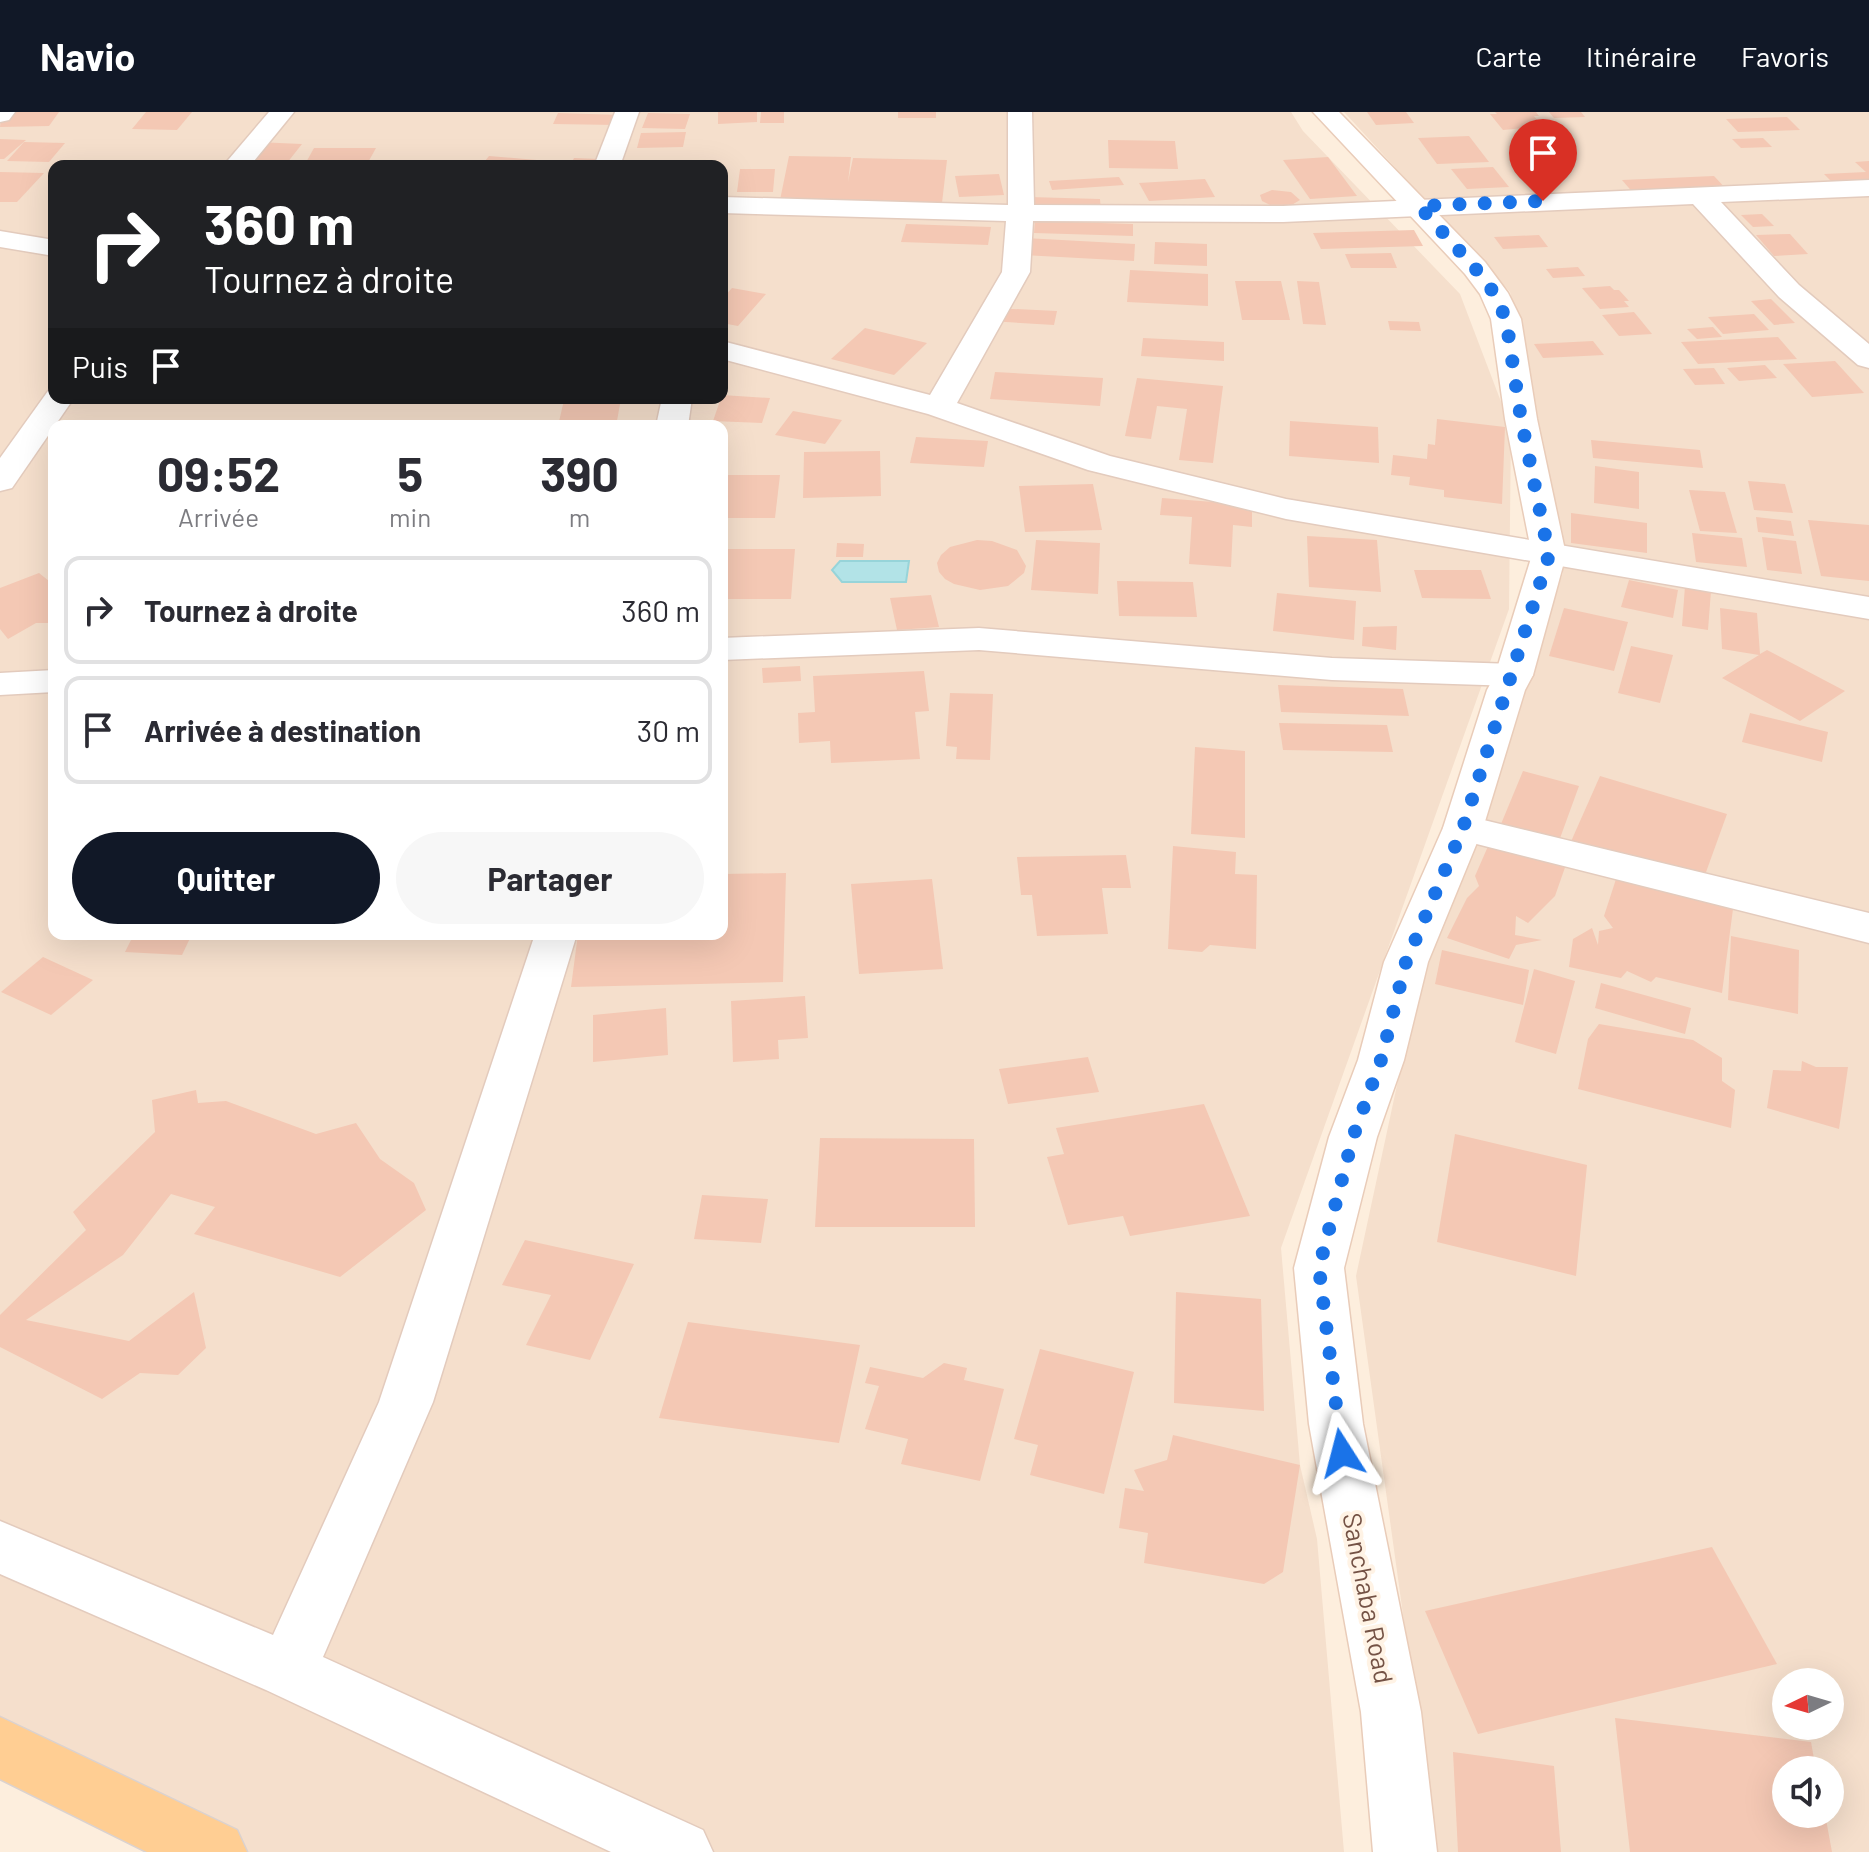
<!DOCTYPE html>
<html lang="fr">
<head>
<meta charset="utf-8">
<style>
	:root { --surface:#fff; --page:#f7f7f7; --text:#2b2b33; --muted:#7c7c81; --line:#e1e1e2; --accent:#111827 }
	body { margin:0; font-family:Barlow,sans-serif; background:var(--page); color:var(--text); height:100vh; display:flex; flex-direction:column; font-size:30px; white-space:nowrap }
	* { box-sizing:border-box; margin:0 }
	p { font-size:26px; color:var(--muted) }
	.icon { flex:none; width:44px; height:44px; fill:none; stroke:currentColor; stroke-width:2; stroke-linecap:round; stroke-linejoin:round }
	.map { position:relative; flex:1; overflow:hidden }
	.sheet { position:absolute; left:48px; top:308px; width:680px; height:520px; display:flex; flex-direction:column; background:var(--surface); border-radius:16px; box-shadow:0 8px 32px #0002 }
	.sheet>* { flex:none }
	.banner { position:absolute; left:48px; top:48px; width:680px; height:244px; border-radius:16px; box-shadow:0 8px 32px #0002; background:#202124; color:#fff; overflow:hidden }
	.needle { width:52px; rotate:265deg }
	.controls { position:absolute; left:1772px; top:1556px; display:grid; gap:16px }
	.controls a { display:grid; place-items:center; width:72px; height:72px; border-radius:50%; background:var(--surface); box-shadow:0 8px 32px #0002; font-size:40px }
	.pin { position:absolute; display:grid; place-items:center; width:68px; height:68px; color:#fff; margin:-82px -34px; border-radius:50% 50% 50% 0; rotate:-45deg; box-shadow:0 0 8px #0007 }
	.pin .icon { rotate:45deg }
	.me { position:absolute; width:88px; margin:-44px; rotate:351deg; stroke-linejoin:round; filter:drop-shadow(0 0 6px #0008) }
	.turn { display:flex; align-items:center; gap:28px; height:168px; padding:0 24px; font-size:36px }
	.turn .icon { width:104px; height:104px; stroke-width:2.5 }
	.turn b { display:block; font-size:56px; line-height:68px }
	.then { display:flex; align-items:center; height:76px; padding:0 24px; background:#0003; gap:16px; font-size:30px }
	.eta { display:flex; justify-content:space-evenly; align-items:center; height:136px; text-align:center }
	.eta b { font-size:48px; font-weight:700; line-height:56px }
	.primary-button { display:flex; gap:16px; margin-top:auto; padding:16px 24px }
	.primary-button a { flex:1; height:92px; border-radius:48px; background:var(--accent); color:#fff; font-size:32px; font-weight:700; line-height:92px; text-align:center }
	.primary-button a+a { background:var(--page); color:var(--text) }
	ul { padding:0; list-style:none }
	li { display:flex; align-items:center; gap:24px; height:108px; margin:0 16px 12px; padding:0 8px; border:4px solid var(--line); border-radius:16px }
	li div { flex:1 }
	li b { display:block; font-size:30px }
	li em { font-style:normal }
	header { display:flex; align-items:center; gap:48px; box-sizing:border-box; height:112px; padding:0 40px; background:var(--accent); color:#fff }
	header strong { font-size:38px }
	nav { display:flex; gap:44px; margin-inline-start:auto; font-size:28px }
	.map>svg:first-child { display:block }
</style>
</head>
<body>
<header>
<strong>Navio</strong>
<nav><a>Carte</a><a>Itinéraire</a><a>Favoris</a></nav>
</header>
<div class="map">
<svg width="1869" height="1740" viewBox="0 0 1869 1740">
	<rect width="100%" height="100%" fill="#fdeedd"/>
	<g fill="#f5dfcc" fill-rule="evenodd">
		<path d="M0,0H1291L1303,19L1460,182L1511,316L1509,497L1281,1136L1300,1353L1317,1427L1344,1740H232L0,1621ZM54,54H722V286H54ZM54,314H722V822H54Z"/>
		<path d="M1344,0H1869V1740H1436L1356,1164L1423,852L1563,461L1530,258L1510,180ZM1786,1570H1830V1614H1786ZM1786,1658H1830V1702H1786Z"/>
	</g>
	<polygon fill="#b2e3e7" stroke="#97d4d9" stroke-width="2" points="840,449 909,449 906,470 842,470 832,458"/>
	<g fill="#f4c8b4">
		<polygon points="2,0 59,0 49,14 0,15"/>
		<polygon points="146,0 192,0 177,18 132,17"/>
		<polygon points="718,0 757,0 757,10 718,12"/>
		<polygon points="761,0 784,0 784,11 760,11"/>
		<rect x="898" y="0" width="38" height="6"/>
		<polygon points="1367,0 1406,0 1414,11 1376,13"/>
		<polygon points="1495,0 1536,0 1539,4 1534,4 1542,14 1503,18 1490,2 1497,2"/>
		<polygon points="1549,0 1581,0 1585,5 1554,6"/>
		<polygon points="558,1 622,3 617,13 553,12"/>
		<polygon points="648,1 690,2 685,17 642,16"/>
		<polygon points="1787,5 1800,18 1738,20 1726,7"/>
		<polygon points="686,20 683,35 637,36 641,21"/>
		<polygon points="1469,24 1489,50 1437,52 1418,26"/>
		<polygon points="1763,26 1772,35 1741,36 1732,27"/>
		<polygon points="0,27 26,28 4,47 0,47"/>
		<polygon points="1108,28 1175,29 1178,57 1109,56"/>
		<polygon points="24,30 65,31 49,50 7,49"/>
		<polygon points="257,30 302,32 287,51 232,48"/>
		<polygon points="314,36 376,36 366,54 304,54"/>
		<polygon points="489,44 548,49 544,54 481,54"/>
		<polygon points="789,44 851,45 848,70 853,46 947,48 942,91 780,88"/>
		<polygon points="1328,45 1357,84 1310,87 1283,48"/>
		<polygon points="574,46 599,47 596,54 570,54"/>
		<polygon points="1869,49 1869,76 1839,77 1824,62 1866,60 1855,50"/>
		<polygon points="1493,55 1509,75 1467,77 1451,57"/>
		<polygon points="740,57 775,57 773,80 737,80"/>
		<polygon points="0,60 44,61 17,90 0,90"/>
		<polygon points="999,62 1004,83 959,85 955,64"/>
		<polygon points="1714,64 1728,79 1635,83 1622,68"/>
		<polygon points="1119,65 1124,73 1052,78 1049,69"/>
		<polygon points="1205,67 1215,85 1149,89 1139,71"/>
		<polygon points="1272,78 1291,80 1300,88 1290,94 1270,93 1262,89 1260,83"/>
		<polygon points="1029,85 1100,87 1101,99 1029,98"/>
		<polygon points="1762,102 1774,114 1753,115 1741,103"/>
		<polygon points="1035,109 1133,112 1133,124 1034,121"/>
		<polygon points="906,112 991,115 988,133 901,130"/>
		<polygon points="1414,118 1423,134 1321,137 1313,121"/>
		<polygon points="1790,122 1808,142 1774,144 1756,123"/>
		<polygon points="1539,123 1548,135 1503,137 1494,125"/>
		<polygon points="1025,126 1135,132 1134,149 1023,143"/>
		<polygon points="1155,130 1207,132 1207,154 1154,152"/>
		<polygon points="1391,141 1397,156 1351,156 1345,142"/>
		<polygon points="1578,155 1585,164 1553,166 1546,157"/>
		<polygon points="1130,158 1208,162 1208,194 1127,190"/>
		<polygon points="1235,169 1281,169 1290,208 1242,208"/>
		<polygon points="1297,169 1319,170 1326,213 1303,212"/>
		<polygon points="1610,174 1614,178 1619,178 1629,189 1624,189 1629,195 1600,197 1582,176"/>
		<polygon points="732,176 766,182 738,214 722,211 722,187"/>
		<polygon points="1771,187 1795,211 1774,213 1751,189"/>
		<polygon points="992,196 1057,199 1054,213 990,209"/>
		<polygon points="1634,200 1652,222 1619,224 1602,203"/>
		<polygon points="1754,202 1769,218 1723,222 1708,205"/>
		<polygon points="1388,209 1419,210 1421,219 1390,218"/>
		<polygon points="1713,215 1722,225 1697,227 1687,217"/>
		<polygon points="865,216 927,231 894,263 831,247"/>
		<polygon points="1778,225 1797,247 1698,252 1681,230"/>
		<polygon points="1143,226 1224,230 1224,249 1141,244"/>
		<polygon points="1593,229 1604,243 1543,246 1534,232"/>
		<polygon points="1835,249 1864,281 1812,285 1783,252"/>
		<polygon points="1765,253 1777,266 1739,269 1727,256"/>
		<polygon points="1714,256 1725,272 1695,273 1683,257"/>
		<polygon points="995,260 1103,266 1100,294 990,287"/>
		<polygon points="1137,266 1223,274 1213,351 1179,348 1187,297 1157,294 1151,327 1125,324"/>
		<polygon points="722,283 770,286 762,311 713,309"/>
		<polygon points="621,287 616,314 558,314 564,288"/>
		<polygon points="793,299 842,308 825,332 775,323"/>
		<polygon points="1437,307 1505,315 1502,392 1444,385 1444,378 1409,373 1410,365 1391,363 1393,343 1427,347 1428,332 1435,333"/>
		<polygon points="1290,309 1378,315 1379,351 1289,344"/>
		<polygon points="916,325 988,329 984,355 910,351"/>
		<polygon points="1591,328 1700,338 1703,356 1593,346"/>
		<polygon points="880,339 881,384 803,386 804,340"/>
		<polygon points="1595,354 1639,360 1639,397 1594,391"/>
		<polygon points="722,363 780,363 775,406 722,406"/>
		<polygon points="1748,369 1785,372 1793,401 1754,398"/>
		<polygon points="1093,372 1102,418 1025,420 1019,374"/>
		<polygon points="1689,378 1725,380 1737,421 1700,419"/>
		<polygon points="1162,386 1252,393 1252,415 1233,413 1231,455 1189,452 1192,405 1160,403"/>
		<polygon points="1571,401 1647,411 1647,441 1571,431"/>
		<polygon points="1756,405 1791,409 1794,424 1758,420"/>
		<polygon points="1808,408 1869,413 1869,469 1821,464"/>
		<polygon points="1692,421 1742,426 1747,455 1696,450"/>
		<polygon points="1307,424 1377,428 1381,480 1309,475"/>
		<polygon points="1762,425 1796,429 1802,462 1767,458"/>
		<polygon points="977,428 992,429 1017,438 1026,454 1024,461 1008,474 980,478 954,472 945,467 939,460 937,451 941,443 950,435"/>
		<polygon points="1036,428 1100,431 1098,482 1031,478"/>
		<polygon points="837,431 864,432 863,445 836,445"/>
		<polygon points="722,437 795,437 791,487 722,487"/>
		<polygon points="1414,458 1481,458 1491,487 1422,486"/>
		<polygon points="39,461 54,473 54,511 36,511 8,527 0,517 0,476"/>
		<polygon points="1629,468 1678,478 1673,506 1621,495"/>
		<polygon points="1117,469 1193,470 1197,505 1119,504"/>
		<polygon points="1685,474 1711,479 1708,518 1682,514"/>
		<polygon points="1277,481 1356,489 1354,528 1273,519"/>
		<polygon points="931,483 939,515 897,518 890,486"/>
		<polygon points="1564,496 1628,510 1614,559 1549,544"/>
		<polygon points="1720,496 1757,501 1760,542 1767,538 1845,579 1800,609 1722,566 1759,543 1722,537"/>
		<polygon points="1397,514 1396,538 1362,534 1363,515"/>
		<polygon points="1631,534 1673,543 1660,591 1618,581"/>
		<polygon points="800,554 801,569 763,571 762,556"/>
		<polygon points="924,559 929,599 915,600 920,647 831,651 830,629 799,631 798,601 815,600 813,564"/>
		<polygon points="1278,573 1403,577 1409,604 1281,600"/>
		<polygon points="950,581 993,582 990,648 956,647 957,635 946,634"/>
		<polygon points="1750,601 1828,620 1822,650 1742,630"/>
		<polygon points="1279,611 1387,613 1393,640 1283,638"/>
		<polygon points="1195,635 1245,639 1245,726 1191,722"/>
		<polygon points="1523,659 1579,674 1559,729 1501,712"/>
		<polygon points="1600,664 1727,702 1701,774 1569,734"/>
		<polygon points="1489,732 1569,744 1555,784 1528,811 1516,804 1515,823 1542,828 1516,833 1509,847 1447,826 1467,786 1479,774 1475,764"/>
		<polygon points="1173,734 1236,740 1235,762 1257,763 1256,837 1210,833 1202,840 1168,837"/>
		<polygon points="1126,743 1131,776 1102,776 1108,822 1037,824 1032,783 1021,783 1017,745"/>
		<polygon points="786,761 783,870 571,875 578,822 722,822 722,762"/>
		<polygon points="1617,764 1733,797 1722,881 1656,865 1651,870 1627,859 1621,866 1569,855 1573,827 1592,816 1598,833 1599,819 1613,816 1604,804"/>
		<polygon points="932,767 943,857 859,862 851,772"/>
		<polygon points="134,822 192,822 182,843 125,840"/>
		<polygon points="1731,824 1799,838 1798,902 1728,888"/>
		<polygon points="1442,838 1529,858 1523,893 1435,872"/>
		<polygon points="43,845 93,868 51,903 1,880"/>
		<polygon points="1534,857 1575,869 1556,942 1515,930"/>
		<polygon points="1601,871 1691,896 1685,922 1595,896"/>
		<polygon points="805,884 808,926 778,928 779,947 733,950 731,889"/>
		<polygon points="666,896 668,943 593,950 593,903"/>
		<polygon points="1599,912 1693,928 1722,946 1722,969 1735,978 1731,1016 1578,977 1588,927"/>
		<polygon points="1088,945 1099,980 1008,992 999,957"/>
		<polygon points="1802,949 1816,955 1848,955 1839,1017 1767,996 1773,958 1801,959"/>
		<polygon points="196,978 198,991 226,989 316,1022 356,1011 380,1047 414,1071 426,1098 340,1165 194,1122 215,1095 171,1082 123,1143 26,1208 129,1229 194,1180 206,1236 178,1263 140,1261 102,1287 0,1235 0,1203 86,1118 73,1100 155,1020 152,988"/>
		<polygon points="1204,992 1250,1104 1130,1124 1123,1104 1068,1113 1047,1045 1064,1042 1056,1016"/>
		<polygon points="1455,1022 1587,1053 1576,1164 1437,1130"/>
		<polygon points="820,1026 974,1027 975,1115 815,1115"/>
		<polygon points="702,1083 768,1087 761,1131 694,1127"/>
		<polygon points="525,1128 634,1152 590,1248 526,1233 551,1183 502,1173"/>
		<polygon points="1176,1180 1261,1187 1264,1299 1174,1291"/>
		<polygon points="688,1210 860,1233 839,1331 659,1306"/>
		<polygon points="1040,1237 1134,1260 1104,1382 1030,1363 1038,1333 1014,1327"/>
		<polygon points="944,1251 967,1256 964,1268 1004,1277 980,1369 901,1352 908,1327 865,1317 879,1274 865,1271 870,1255 923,1266"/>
		<polygon points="1173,1323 1300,1353 1283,1460 1264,1472 1144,1451 1148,1421 1119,1416 1125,1376 1144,1379 1134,1358 1167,1348"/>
		<polygon points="1712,1435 1777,1552 1478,1622 1425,1499"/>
		<polygon points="1615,1606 1811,1630 1816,1658 1786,1658 1786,1702 1825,1702 1832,1740 1630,1740"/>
		<polygon points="1453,1640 1554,1654 1561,1740 1458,1740"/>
	</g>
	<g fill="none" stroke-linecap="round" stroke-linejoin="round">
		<defs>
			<g id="street">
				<polygon points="0,0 15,0 9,8 0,10"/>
				<polygon points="269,0 294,0 250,54 223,54"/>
				<polygon points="615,0 639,0 620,54 594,54"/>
				<polygon points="1008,0 1032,0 1034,93 1283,94 1869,68 1869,84 1721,90 1799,173 1869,232 1869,256 1858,253 1779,185 1693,92 1283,110 1033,109 1030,160 957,291 1110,344 1286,387 1869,485 1869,507 1286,407 1088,358 928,302 722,247 722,229 930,283 1002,160 1006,109 722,101 722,85 1008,93"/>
				<polygon points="0,119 54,128 54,144 0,135"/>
				<polygon points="54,278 54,286 74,286 12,376 0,379 0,346 48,279"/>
				<polygon points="662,286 692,286 688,314 656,314"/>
				<polygon points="979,516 1332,546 1514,552 1527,555 1533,563 1527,571 1514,574 1332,568 979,538 722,548 722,526"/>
				<polygon points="54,558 54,580 0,583 0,561"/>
				<polygon points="1463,703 1869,801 1869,831 1449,725 1443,716 1449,707"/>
				<polygon points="535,822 577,822 433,1290 323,1545 703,1718 713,1740 611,1740 266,1578 0,1462 0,1409 273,1523 379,1290"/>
			</g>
			<polygon id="secondary" points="1313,0 1339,0 1485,150 1508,181 1521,207 1537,307 1566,443 1533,563 1525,578 1483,716 1428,850 1404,948 1377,1025 1344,1156 1363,1312 1421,1600 1437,1740 1373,1740 1361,1600 1309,1312 1294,1156 1329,1025 1358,948 1384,850 1443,716 1487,578 1495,563 1532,443 1505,307 1491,207 1480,182 1465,162"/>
			<polygon id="primary" points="0,1605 237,1718 247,1740 147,1740 0,1667"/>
		</defs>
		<use href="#street" stroke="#e3cbbd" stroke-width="3"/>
		<use href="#secondary" stroke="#e9ccb9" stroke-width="3"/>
		<use href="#primary" stroke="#dbd2cf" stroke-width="3"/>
		<use href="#street" fill="#fff" fill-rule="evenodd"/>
		<use href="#secondary" fill="#fff" fill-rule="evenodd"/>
		<use href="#primary" fill="#ffce93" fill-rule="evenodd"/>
	</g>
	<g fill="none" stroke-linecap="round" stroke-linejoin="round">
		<polyline stroke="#1a73e8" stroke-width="14" stroke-dasharray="0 25.2" points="1342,1341 1319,1156 1353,1025 1381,948 1406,850 1463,716 1549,443 1521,307 1506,207 1494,181 1475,156 1419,94 1543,89"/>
	</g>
	<g text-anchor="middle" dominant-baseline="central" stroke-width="8" stroke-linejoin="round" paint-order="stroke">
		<g font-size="26" fill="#745245" stroke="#fff3e5">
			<text transform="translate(1369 1486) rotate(79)">Sanchaba Road</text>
		</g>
	</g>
</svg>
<div class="controls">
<a><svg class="needle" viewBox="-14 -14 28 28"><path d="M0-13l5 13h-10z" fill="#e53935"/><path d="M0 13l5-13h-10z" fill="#7c7c81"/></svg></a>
<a><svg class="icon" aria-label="sound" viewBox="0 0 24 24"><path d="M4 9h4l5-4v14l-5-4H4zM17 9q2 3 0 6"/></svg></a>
</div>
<div class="pin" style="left:1543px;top:89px;background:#d93025"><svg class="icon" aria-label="arrive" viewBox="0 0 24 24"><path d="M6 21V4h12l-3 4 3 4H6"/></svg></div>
<svg class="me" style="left:1342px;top:1341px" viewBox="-20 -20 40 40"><path d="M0-17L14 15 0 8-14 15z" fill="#1a73e8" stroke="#fff" stroke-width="4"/></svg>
<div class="banner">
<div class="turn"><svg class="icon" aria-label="right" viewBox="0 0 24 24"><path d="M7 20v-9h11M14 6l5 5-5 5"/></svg><div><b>360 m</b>Tournez à droite</div></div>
<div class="then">Puis<svg class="icon" aria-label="arrive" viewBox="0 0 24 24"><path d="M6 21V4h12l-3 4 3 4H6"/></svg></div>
</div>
<section class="sheet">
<div class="eta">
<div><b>09:52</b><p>Arrivée</p></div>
<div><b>5</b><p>min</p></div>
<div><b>390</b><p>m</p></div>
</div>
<ul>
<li><svg class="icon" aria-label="right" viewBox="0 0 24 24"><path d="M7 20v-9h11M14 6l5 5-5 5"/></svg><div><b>Tournez à droite</b></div><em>360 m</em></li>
<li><svg class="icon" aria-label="arrive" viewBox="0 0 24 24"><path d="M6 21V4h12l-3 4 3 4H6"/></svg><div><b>Arrivée à destination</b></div><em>30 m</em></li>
</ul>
<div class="primary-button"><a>Quitter</a><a>Partager</a></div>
</section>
</div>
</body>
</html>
